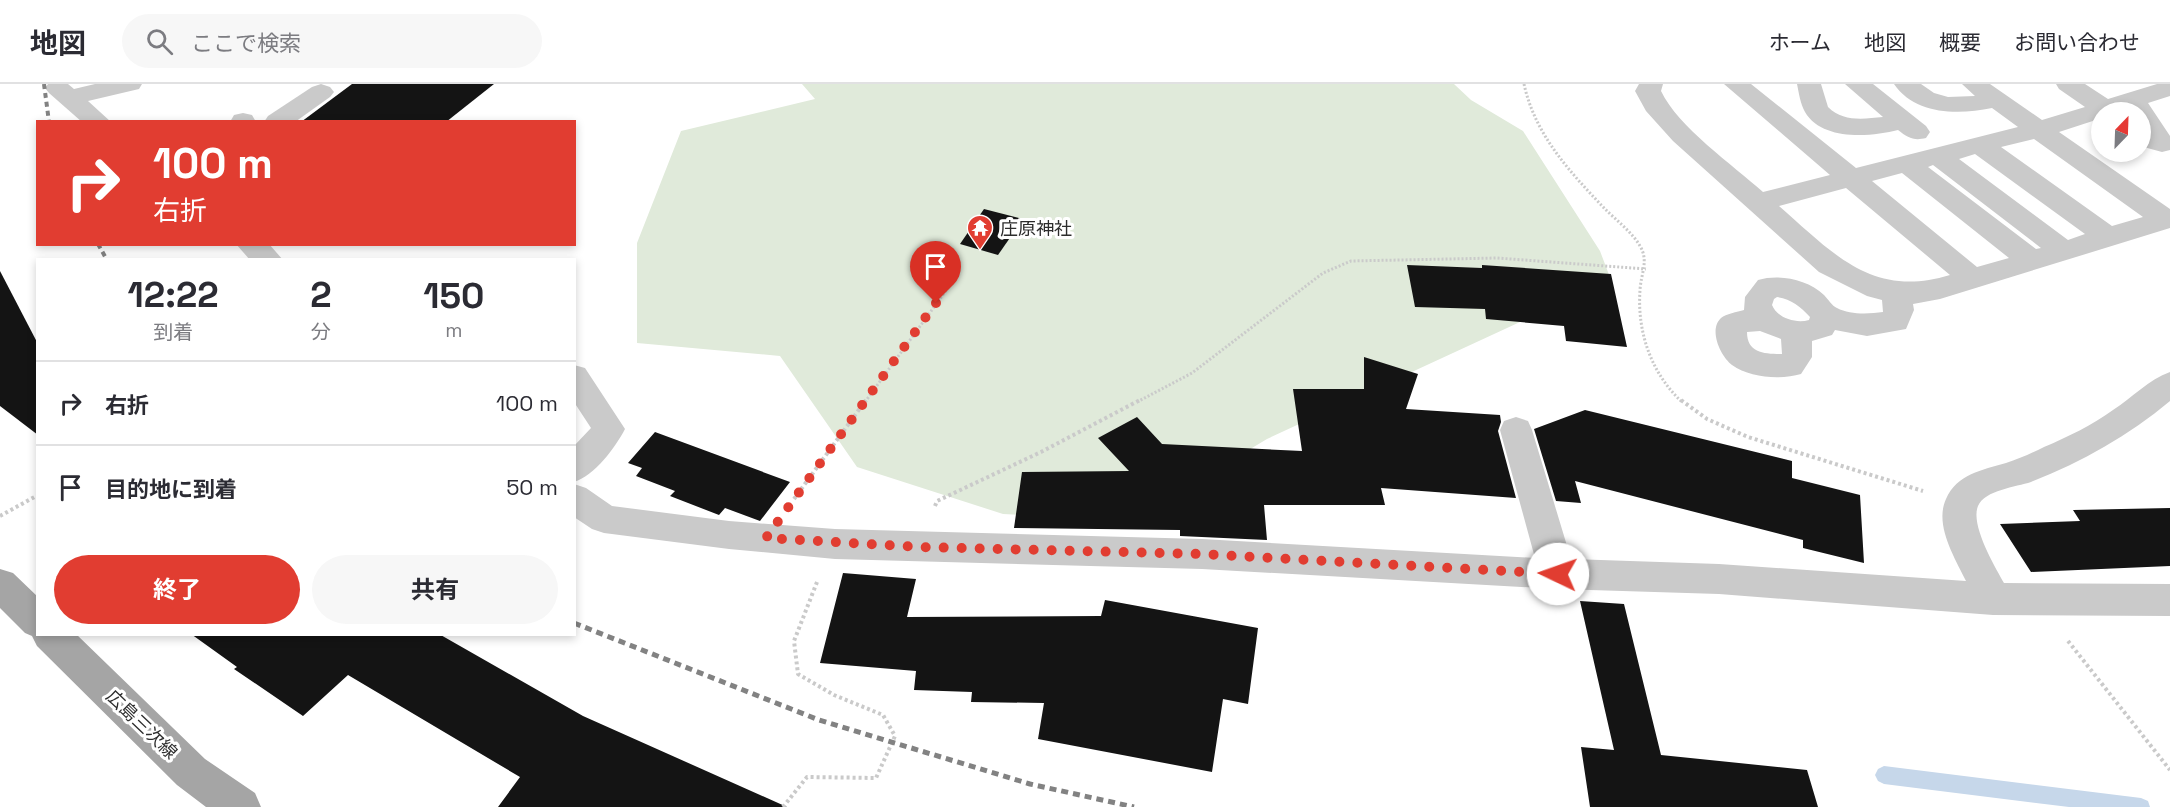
<!DOCTYPE html>
<html lang="ja">
<head>
<meta charset="utf-8">
<style>
	:root { --surface:#fff; --page:#f7f7f7; --text:#2b2b33; --muted:#7c7c81; --line:#e1e1e2; --accent:#e13d31 }
	body { margin:0; font-family:"Space Grotesk","Noto Sans JP",sans-serif; background:var(--page); color:var(--text); height:100vh; display:flex; flex-direction:column; font-size:22px; white-space:nowrap }
	* { box-sizing:border-box; margin:0 }
	p { font-size:20px; color:var(--muted) }
	.icon { flex:none; width:33px; height:33px; fill:none; stroke:currentColor; stroke-width:2; stroke-linecap:round; stroke-linejoin:round }
	.map { position:relative; flex:1; overflow:hidden }
	.details { position:absolute; left:36px; top:174px; width:540px; height:378px; display:flex; flex-direction:column; background:var(--surface); border-radius:0px; box-shadow:0 3px 9px #0003 }
	.details>* { flex:none }
	.hud { position:absolute; left:36px; top:36px; width:540px; height:126px; border-radius:0px; box-shadow:0 3px 9px #0003; background:#e13d31; color:#fff; overflow:hidden }
	.needle { width:39px; rotate:23deg }
	.tools { position:absolute; left:2091px; top:18px; display:grid; gap:12px }
	.tools a { display:grid; place-items:center; width:60px; height:60px; border-radius:50%; background:var(--surface); box-shadow:0 3px 9px #0003; font-size:30px }
	.pin { position:absolute; display:grid; place-items:center; width:51px; height:51px; color:#fff; margin:-62px -26px; border-radius:50% 50% 50% 0; rotate:-45deg; box-shadow:0 0 6px #0007 }
	.pin .icon { rotate:45deg }
	.me { position:absolute; width:66px; margin:-33px; rotate:273deg; stroke-linejoin:round; filter:drop-shadow(0 0 4px #0008) }
	.turn { display:flex; align-items:center; gap:21px; height:126px; padding:0 18px; font-size:27px }
	.turn .icon { width:78px; height:78px; stroke-width:2.5 }
	.turn b { display:block; font-size:42px; line-height:51px }
	.eta { display:flex; justify-content:space-evenly; align-items:center; height:102px; text-align:center }
	.eta b { font-size:36px; font-weight:700; line-height:42px }
	.action { display:flex; gap:12px; margin-top:auto; padding:12px 18px }
	.action a { flex:1; height:69px; border-radius:36px; background:var(--accent); color:#fff; font-size:24px; font-weight:700; line-height:69px; text-align:center }
	.action a+a { background:var(--page); color:var(--text) }
	ul { padding:0; list-style:none }
	li { display:flex; align-items:center; gap:18px; height:84px; padding:0 18px; border-top:2px solid var(--line) }
	li div { flex:1 }
	li b { display:block; font-size:22px }
	li em { font-style:normal }
	header { display:flex; align-items:center; gap:36px; box-sizing:border-box; height:84px; padding:0 30px; background:var(--surface); border-bottom:2px solid var(--line) }
	header strong { font-size:28px }
	nav { display:flex; gap:33px; margin-inline-start:auto; font-size:21px }
	.search { width:420px; height:54px; background:var(--page); display:flex; align-items:center; gap:15px; box-sizing:border-box; padding:0 21px; border-radius:33px; color:var(--muted); font-size:22px }
	.map>svg:first-child { display:block }
</style>
</head>
<body>
<header>
<strong>地図</strong>
<div class="search"><svg class="icon" aria-label="search" viewBox="0 0 24 24"><circle cx="10" cy="10" r="6"/><path d="M15 15l6 6"/></svg>ここで検索</div>
<nav><a>ホーム</a><a>地図</a><a>概要</a><a>お問い合わせ</a></nav>
</header>
<div class="map">
<svg width="2170" height="723" viewBox="0 0 2170 723">
	<rect width="100%" height="100%" fill="#fff"/>
	<polygon fill="#e0eada" points="802,0 1454,0 1471,16 1523,47 1600,167 1611,196 1267,355 1132,436 1003,430 857,383 780,272 637,259 637,159 681,47 815,15"/>
	<g fill="none" stroke-linecap="round" stroke-linejoin="round">
		<polygon fill="#c6d7ea" fill-rule="evenodd" points="1884,682 2141,714 2148,717 2150,723 2069,723 1884,700 1878,697 1875,691 1878,685"/>
	</g>
	<g fill="#141414">
		<polygon points="352,0 494,0 446,38 301,38"/>
		<polygon points="984,125 1023,135 998,171 960,160"/>
		<polygon points="1407,181 1482,184 1482,181 1611,190 1627,263 1566,257 1564,242 1486,235 1485,225 1415,223"/>
		<polygon points="0,187 38,260 38,351 0,322"/>
		<polygon points="1364,273 1418,290 1406,325 1500,331 1501,338 1498,347 1516,414 1381,404 1385,421 1264,421 1267,456 1180,452 1180,446 1014,444 1022,388 1129,387 1098,354 1137,333 1162,360 1302,367 1293,305 1364,305"/>
		<polygon points="1585,326 1792,377 1792,394 1860,411 1864,479 1803,464 1803,456 1575,397 1581,419 1556,417 1534,345"/>
		<polygon points="655,348 790,398 760,437 725,424 719,431 670,412 675,407 636,392 642,384 628,379"/>
		<polygon points="2170,424 2170,482 2031,488 2000,440 2080,437 2073,426"/>
		<polygon points="843,489 916,495 907,533 1101,532 1105,516 1258,544 1248,620 1223,615 1212,688 1038,655 1044,619 971,618 972,608 914,606 916,587 820,579"/>
		<polygon points="1580,517 1624,520 1661,671 1807,686 1818,723 1590,723 1581,663 1614,666"/>
		<polygon points="191,550 439,550 583,632 787,723 498,723 520,693 348,591 303,632 234,585 237,583"/>
	</g>
	<g fill="none" stroke-linecap="round" stroke-linejoin="round">
		<g stroke="#cacaca" stroke-width="3" stroke-dasharray="2 2" stroke-linecap="butt">
			<path d="M1524,0C1535,51 1570,88 1605,125C1616,136 1632,148 1640,162C1649,177 1641,189 1640,206C1637,248 1651,289 1682,318"/>
			<polyline points="865,318 950,201"/>
			<polyline points="1137,318 1192,289 1323,189 1351,177 1497,174 1646,185"/>
		</g>
		<g stroke="#cacaca" stroke-width="4" stroke-dasharray="3 3" stroke-linecap="butt">
			<polyline points="1681,316 1707,335 1748,353 1923,407"/>
			<polyline points="794,415 866,316"/>
			<polyline points="935,422 937,417 1041,368 1140,316"/>
			<polyline points="0,432 38,411"/>
			<polyline points="2068,557 2170,686"/>
			<polyline points="783,723 807,693 876,694 895,652 883,631 834,611 798,590 794,557 817,498"/>
		</g>
		<g fill="#cacaca" fill-rule="evenodd">
			<polygon points="48,0 68,0 74,5 95,0 142,0 139,5 88,17 111,38 82,38 49,9 45,4"/>
			<polygon points="321,0 330,3 334,8 330,13 295,38 264,38 268,32 312,3"/>
			<path d="M1639,0H1663L1661,7C1678,43 1733,81 1763,108L1830,91L1724,0H1751L1856,84L2018,43L1992,24C1958,31 1915,31 1894,0H1921L1934,9L1948,13L1975,12L1962,0H1990L2042,36L2085,23L2059,5L2056,0H2085L2108,15L2157,0H2170V12L2148,19L2170,52V66L2162,68L2140,62V28H2128L2127,26L2102,28V34L2059,48L2170,125V144L1940,215L1913,220L1914,226L1906,245L1867,252L1835,246L1832,251L1812,257V273L1801,290C1781,296 1750,294 1732,281C1721,273 1708,246 1721,234C1726,230 1737,228 1744,226L1745,213L1758,196C1779,190 1807,195 1824,211C1828,215 1832,222 1837,224C1850,231 1869,230 1883,228L1882,216L1867,212L1819,188L1673,57L1646,27L1635,7ZM2034,55L2143,133L2112,142L2001,63ZM1975,70L2085,150L2068,156L1959,75ZM1933,81L2041,164L2036,165L1928,83ZM1902,89L2009,174L1977,183L1872,97ZM1846,104L1950,191C1872,215 1833,169 1779,122ZM1777,213C1791,215 1800,222 1810,233L1809,236C1796,240 1777,234 1772,221L1774,215ZM1760,247L1781,255L1782,270C1764,270 1747,269 1747,248Z"/>
			<path d="M1797,0H1821L1828,23C1843,38 1863,35 1883,33L1845,0H1873L1926,42L1930,48L1926,54C1914,57 1908,54 1898,46C1870,53 1822,57 1805,28C1800,19 1799,9 1797,0Z"/>
			<polygon points="243,29 252,31 256,38 230,38 234,31"/>
			<polygon points="236,160 269,160 283,176 250,176"/>
			<path d="M574,281L585,284L625,345C615,364 595,391 574,398V362L591,344L574,318Z"/>
			<path d="M2170,288V317C2128,352 2082,378 2031,398C2016,403 1985,406 1978,422C1970,441 1995,483 2004,499L2170,500V532L1993,531L1719,510L1558,505L1202,485L835,475L729,465L604,449L592,445L574,433V400L586,404L612,422L729,437L835,445L1202,455L1535,474L1500,346L1504,337L1516,333L1528,337L1532,346L1571,475L1719,480L1966,497C1955,474 1934,441 1946,415C1957,390 1982,386 2006,379C2019,375 2032,369 2044,363C2068,353 2092,341 2113,326C2132,314 2149,295 2170,288Z"/>
		</g>
		<polygon fill="#a5a5a5" fill-rule="evenodd" points="0,485 13,489 38,513 38,550 76,550 205,675 255,709 261,723 206,723 177,701 37,562 32,552 25,549 0,524"/>
		<g stroke="#828282" stroke-width="4" stroke-dasharray="5 4" stroke-linecap="butt">
			<polyline points="44,0 49,38"/>
			<polyline points="98,160 107,176"/>
		</g>
		<polyline stroke="#828282" stroke-width="5" stroke-dasharray="7 5" stroke-linecap="butt" points="574,539 819,636 1030,700 1134,723"/>
	</g>
	<g fill="none" stroke-linecap="round" stroke-linejoin="round">
		<polyline stroke="#e13d31" stroke-width="10" stroke-dasharray="0 18" points="936,219 766,454 919,463 1202,470 1558,490"/>
	</g>
	<defs>
		<symbol id="temple-pin" viewBox="-11 -11 22 30"><path d="M0 17L-7.5 6A9.5 9.5 0 1 1 7.5 6Z" fill="#e13d31" stroke="#fff"/><path d="M0-6L5-2H3V0L6.5 2.5H4V6H1.5V3h-3V6H-4V2.5H-6.5L-3 0V-2H-5Z" fill="#fff"/></symbol>
	</defs>
	<g fill-rule="evenodd">
		<use href="#temple-pin" x="965" y="129" width="30" height="40"/>
	</g>
	<g text-anchor="middle" dominant-baseline="central" stroke-width="6" stroke-linejoin="round" paint-order="stroke">
		<g font-size="18" fill="#2d2d2d" stroke="#fff" text-anchor="start">
			<text x="1000" y="144">庄原神社</text>
		</g>
		<g font-size="18" fill="#2d2d2d" stroke="#fff">
			<text transform="translate(142 640) rotate(44)">広島三次線</text>
		</g>
	</g>
</svg>
<div class="tools">
<a><svg class="needle" viewBox="-14 -14 28 28"><path d="M0-13l5 13h-10z" fill="#e53935"/><path d="M0 13l5-13h-10z" fill="#7c7c81"/></svg></a>
</div>
<div class="pin" style="left:936px;top:219px;background:#d93025"><svg class="icon" aria-label="arrive" viewBox="0 0 24 24"><path d="M6 21V4h12l-3 4 3 4H6"/></svg></div>
<svg class="me" style="left:1558px;top:490px" viewBox="-20 -20 40 40"><circle r="19" fill="#fff"/><path d="M0-13L10 11 0 6-10 11z" fill="#e13d31"/></svg>
<div class="hud">
<div class="turn"><svg class="icon" aria-label="right" viewBox="0 0 24 24"><path d="M7 20v-9h11M14 6l5 5-5 5"/></svg><div><b>100 m</b>右折</div></div>
</div>
<section class="details">
<div class="eta">
<div><b>12:22</b><p>到着</p></div>
<div><b>2</b><p>分</p></div>
<div><b>150</b><p>m</p></div>
</div>
<ul>
<li><svg class="icon" aria-label="right" viewBox="0 0 24 24"><path d="M7 20v-9h11M14 6l5 5-5 5"/></svg><div><b>右折</b></div><em>100 m</em></li>
<li><svg class="icon" aria-label="arrive" viewBox="0 0 24 24"><path d="M6 21V4h12l-3 4 3 4H6"/></svg><div><b>目的地に到着</b></div><em>50 m</em></li>
</ul>
<div class="action"><a>終了</a><a>共有</a></div>
</section>
</div>
</body>
</html>
